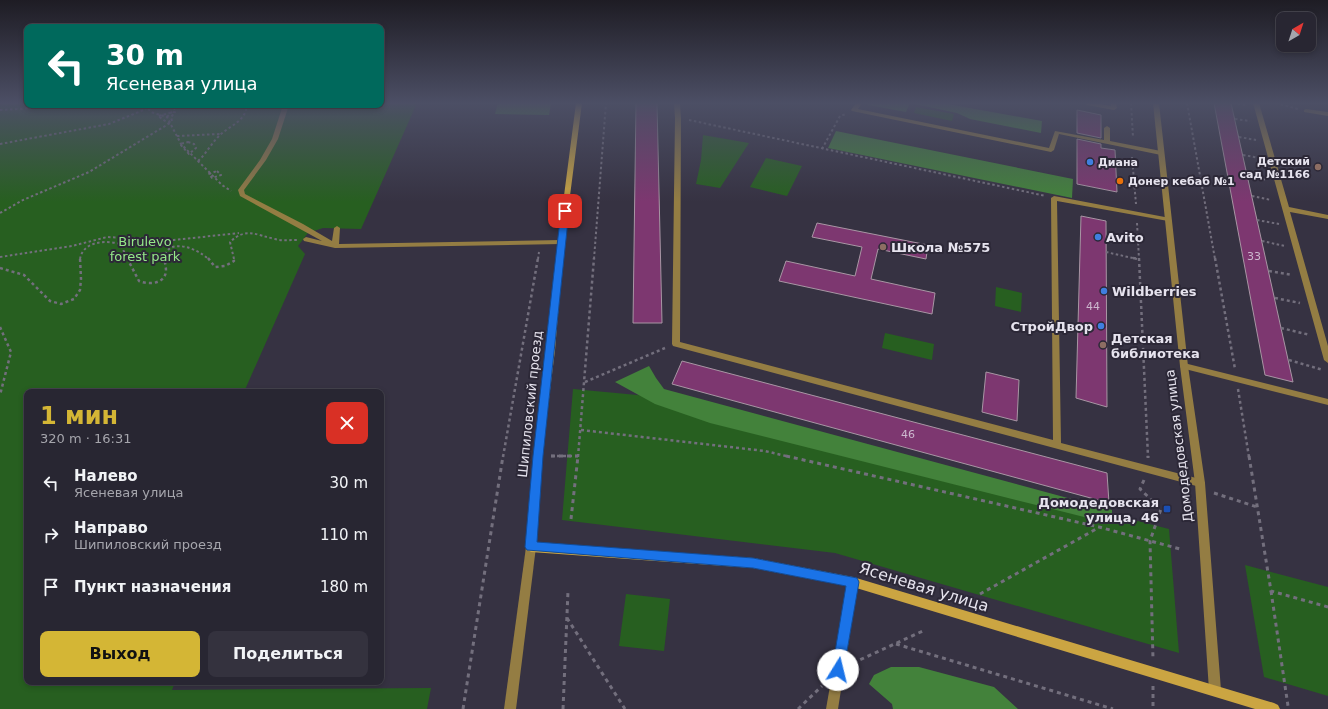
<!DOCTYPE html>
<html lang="ru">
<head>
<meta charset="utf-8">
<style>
	:root { --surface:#282632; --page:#34323e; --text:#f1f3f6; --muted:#a5a5ac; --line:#44434d; --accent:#d4b635 }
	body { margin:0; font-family:"DejaVu Sans",sans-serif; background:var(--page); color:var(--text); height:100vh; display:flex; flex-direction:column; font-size:15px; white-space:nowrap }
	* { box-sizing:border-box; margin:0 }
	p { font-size:13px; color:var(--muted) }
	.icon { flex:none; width:22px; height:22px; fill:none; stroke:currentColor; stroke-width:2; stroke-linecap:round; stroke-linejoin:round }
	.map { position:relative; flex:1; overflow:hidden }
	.panel { position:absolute; left:24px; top:389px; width:360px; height:296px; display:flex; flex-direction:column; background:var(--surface); border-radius:8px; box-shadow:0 2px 6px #0003,0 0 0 1px var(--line) }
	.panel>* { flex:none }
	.banner { position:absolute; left:24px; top:24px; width:360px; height:84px; border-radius:8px; box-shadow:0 2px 6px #0003,0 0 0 1px var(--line); background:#00695c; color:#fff; overflow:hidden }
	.needle { width:26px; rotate:39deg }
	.tools { position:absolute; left:1276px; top:12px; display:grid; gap:8px }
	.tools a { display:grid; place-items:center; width:40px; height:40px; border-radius:8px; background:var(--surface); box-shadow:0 2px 6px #0003,0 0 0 1px var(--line); font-size:20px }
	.pin { position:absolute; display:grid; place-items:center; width:34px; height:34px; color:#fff; margin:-17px; border-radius:8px; box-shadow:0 2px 6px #0006 }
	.me { position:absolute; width:44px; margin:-22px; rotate:9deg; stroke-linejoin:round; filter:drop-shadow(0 0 3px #0008) }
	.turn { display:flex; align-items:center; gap:14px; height:84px; padding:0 16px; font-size:18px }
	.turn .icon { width:52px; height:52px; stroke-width:2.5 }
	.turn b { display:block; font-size:28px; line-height:34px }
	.round { display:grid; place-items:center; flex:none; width:42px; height:42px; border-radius:8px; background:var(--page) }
	.headline { display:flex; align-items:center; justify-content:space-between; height:68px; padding:0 16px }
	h1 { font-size:24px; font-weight:600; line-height:30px; color:var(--accent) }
	.action { display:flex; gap:8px; margin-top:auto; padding:8px 16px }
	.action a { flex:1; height:46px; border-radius:8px; background:var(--accent); color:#111; font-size:16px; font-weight:600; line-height:46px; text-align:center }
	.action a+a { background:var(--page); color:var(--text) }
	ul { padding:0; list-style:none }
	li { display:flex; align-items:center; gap:12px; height:52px; padding:0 16px }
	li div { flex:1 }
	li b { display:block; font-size:15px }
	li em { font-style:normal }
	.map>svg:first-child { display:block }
</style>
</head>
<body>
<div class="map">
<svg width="1328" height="709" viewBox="0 0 1328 709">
	<rect width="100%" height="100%" fill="#363242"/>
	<g fill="#275f20">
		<polygon points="0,103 27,103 27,105 381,105 381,103 417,103 361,229 323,228 308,233 298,246 305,254 244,392 27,392 27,682 175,682 172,690 431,688 427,709 0,709"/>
		<polygon points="916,107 954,114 952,121 914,113"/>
		<polygon points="703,135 749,143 720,188 696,184 701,160"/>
		<polygon points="766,158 802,166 787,196 750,187"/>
		<polygon points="996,287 1022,293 1021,312 995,306"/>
		<polygon points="885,333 934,344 932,360 882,348"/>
		<polygon points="573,389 648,396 1169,529 1179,653 835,553 562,520"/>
		<polygon points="1245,565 1328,587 1328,696 1264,677"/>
		<polygon points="626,594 670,599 664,651 619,646"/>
	</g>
	<g fill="#43823b">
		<polygon points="498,103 551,103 549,115 495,114"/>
		<polygon points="869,103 942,103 1042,121 1041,133 970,119 957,113 910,103 906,112 868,105"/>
		<polygon points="836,131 1073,179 1072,198 828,148"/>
		<polygon points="649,366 656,378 664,389 1112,510 1112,524 710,423 655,404 615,382"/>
		<polygon points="891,667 919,667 994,687 1018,709 893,709 892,704 869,684 874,675"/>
	</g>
	<g fill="#7d3770" stroke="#a896a4">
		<polygon points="636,103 657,103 662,323 633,323"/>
		<polygon points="1214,103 1231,103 1293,382 1265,375"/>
		<polygon points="1077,110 1101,115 1101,138 1077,133"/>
		<polygon points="1077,139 1101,144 1101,148 1115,150 1117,192 1077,184"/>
		<polygon points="1081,216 1106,221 1107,407 1076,398"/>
		<polygon points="817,223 928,245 926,259 878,249 871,279 935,293 932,314 779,281 786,261 855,276 862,247 812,237"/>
		<polygon points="682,361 1107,473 1109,503 672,384"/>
		<polygon points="986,372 1019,380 1017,421 982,412"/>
	</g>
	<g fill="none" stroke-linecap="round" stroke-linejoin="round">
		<g stroke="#736f7d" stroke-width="2" stroke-dasharray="2.5 2.5" stroke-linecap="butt">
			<polyline points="1131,103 1133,137"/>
			<polyline points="1187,103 1215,259"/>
			<polyline points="1233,103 1247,105"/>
			<polyline points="1276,103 1298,109"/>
			<polyline points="145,105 151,112 167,117 181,144 222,185 231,191"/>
			<polyline points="0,110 90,105"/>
			<polygon points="173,112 175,112 171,117 172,121 168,123 158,116"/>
			<polyline points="167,117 178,105"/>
			<polyline points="1235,119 1250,121"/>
			<polyline points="689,120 1046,196"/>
			<polyline points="177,136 220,134"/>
			<polyline points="1239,137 1256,140"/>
			<polygon points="188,142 194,144 196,148 189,154 180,144"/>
			<polyline points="0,144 109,124 146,109"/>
			<polyline points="822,149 840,116 846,114"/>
			<polyline points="1243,155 1260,158"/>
			<polyline points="1132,157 1136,204"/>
			<path d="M198,161C206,154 211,144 218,137C229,125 245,123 247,105"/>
			<polygon points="217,171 221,175 212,178 209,174"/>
			<polyline points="1248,176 1267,180"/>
			<polyline points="1252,196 1271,200"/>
			<polyline points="0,213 23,200 89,172 170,123"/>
			<polyline points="1257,220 1279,224"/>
			<polyline points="1137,223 1139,259"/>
			<polyline points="1262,241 1285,246"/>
			<polyline points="1106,252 1137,259"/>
			<polyline points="0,257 72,246 107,237 174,240 239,233"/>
			<path d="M80,259C83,241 106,240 120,244L128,259"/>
			<path d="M164,259C167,236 199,249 208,259"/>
			<path d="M234,259L230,242C246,227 256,235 275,239C282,241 289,240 297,240"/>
			<polyline points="538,259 539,252"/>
			<polyline points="594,259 606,103"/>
		</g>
		<g stroke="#736f7d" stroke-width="2.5" stroke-dasharray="3 3" stroke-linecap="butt">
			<path d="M127,258L139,281C149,285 165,284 166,271C166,267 165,262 164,258"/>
			<polyline points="208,258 215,267 225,266 234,261 233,258"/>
			<polyline points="1133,258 1139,259"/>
			<polyline points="1139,258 1148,457"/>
			<polyline points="1215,258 1235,369"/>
			<polyline points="0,268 24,275 50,301 61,304 74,299 80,290 81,279 80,258"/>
			<polyline points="1269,271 1292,275"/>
			<polyline points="1275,298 1300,303"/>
			<polyline points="0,327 11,352 0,395"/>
			<polyline points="1281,328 1310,335"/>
			<polyline points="1289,360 1323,370"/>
			<polyline points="585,382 665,348"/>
			<polyline points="1238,389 1249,457"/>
			<polyline points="581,430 765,451 790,457"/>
			<polyline points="551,456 578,456"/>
			<polyline points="503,457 538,258"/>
			<polyline points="578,457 594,258"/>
		</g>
		<g stroke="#736f7d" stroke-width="3" stroke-dasharray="4 4" stroke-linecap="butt">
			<polyline points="551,456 578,456"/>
			<polyline points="786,456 1099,527 1180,549"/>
			<polyline points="1148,456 1148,458"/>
			<polyline points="1249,456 1271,591 1328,607"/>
			<polyline points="1144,480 1140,489 1161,509 1150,541 1153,659"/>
			<polyline points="1214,493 1257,507"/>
			<polyline points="571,519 578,456"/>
			<polyline points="1271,591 1288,706"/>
			<polyline points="980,594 1098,528"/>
			<polyline points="567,618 625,709"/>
			<polyline points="896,644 1113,709"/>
			<polyline points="853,663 925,630"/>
			<polyline points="1153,686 1153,709"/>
			<polyline points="463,709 503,456"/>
			<polyline points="563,709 568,591"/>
			<polyline points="798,709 822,686"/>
		</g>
		<g fill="#947d43" fill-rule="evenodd">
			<polygon points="674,103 680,103 681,118 680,342 1053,440 1051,198 1054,196 1170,218 1171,219 1168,221 1057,201 1061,443 1200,479 1203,480 1205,483 1203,486 1200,487 673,346 672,344 675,118"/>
			<polygon points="856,103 862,103 858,109 1049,148 1055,131 1104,140 1104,128 1107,126 1110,128 1110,141 1161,151 1164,153 1161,155 1059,134 1054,150 1051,152 852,111 851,110"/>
			<polygon points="1084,103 1095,103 1111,106 1110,103 1116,103 1117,108 1114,110 1087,105"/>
			<polygon points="1253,103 1259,103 1289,207 1328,215 1328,219 1290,212 1328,346 1328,363 1324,360"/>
			<polygon points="283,105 289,105 278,139 266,160 244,190 245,194 303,224 332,241 334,228 337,226 340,228 339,244 561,240 564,242 561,244 335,248 304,241 303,239 306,237 322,241 240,196 238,190 260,160 272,139"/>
			<polygon points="1306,109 1328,112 1328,116 1304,112 1304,110"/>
			<polygon points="1184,363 1328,399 1328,405 1181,368 1180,366 1181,364"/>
			<polygon points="853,577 857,579 858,582 838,709 826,709 848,582 849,579"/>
		</g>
		<g fill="#947d43" fill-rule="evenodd">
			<polygon points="1153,103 1159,103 1188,366 1205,483 1221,690 1219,694 1215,696 1211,694 1209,690 1195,483 1180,366"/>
			<polygon points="531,542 534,544 536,547 516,709 504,709 526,547 528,544"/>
		</g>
		<polygon fill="#cba542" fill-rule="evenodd" points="576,103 582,103 564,242 555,350 542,455 536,543 753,558 853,577 1274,703 1278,705 1280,709 1255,709 853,587 753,568 531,552 528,550 526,547 534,455 547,350 558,242"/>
	</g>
	<linearGradient id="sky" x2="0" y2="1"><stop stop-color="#1e1c24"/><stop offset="0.51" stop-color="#4c4f65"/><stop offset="1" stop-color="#4c4f65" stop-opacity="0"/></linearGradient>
	<rect width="1328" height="202" fill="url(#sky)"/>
	<polygon fill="#1a73e8" stroke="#114b97" points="565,209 569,211 543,456 537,542 753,558 857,578 859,582 843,674 838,676 834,674 832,670 846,586 753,568 527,550 525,547 533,456 561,211"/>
	<g fill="#3f7fe0" stroke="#2c2837" stroke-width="1.5">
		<circle cx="1090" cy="162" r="4"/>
		<circle cx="1098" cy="237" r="4"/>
		<circle cx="1104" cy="291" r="4"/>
		<circle cx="1101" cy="326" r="4"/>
	</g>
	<g fill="#8d6e63" stroke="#2c2837" stroke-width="1.5">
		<circle cx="1318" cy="167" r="4"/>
		<circle cx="883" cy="247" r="4"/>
		<circle cx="1103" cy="345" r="4"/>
	</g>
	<circle fill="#e8710a" stroke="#2c2837" stroke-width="1.5" cx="1120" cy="181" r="4"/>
	<rect fill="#1a4fb4" stroke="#2c2837" stroke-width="1.5" x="1163" y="505" width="8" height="8" rx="2"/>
	<g text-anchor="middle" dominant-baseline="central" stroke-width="4" stroke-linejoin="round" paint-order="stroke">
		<g font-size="11" font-weight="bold" fill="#e6e3ee" stroke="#2c2837" text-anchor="start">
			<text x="1310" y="161" text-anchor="end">Детский<tspan x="1310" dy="13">сад №1166</tspan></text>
			<text x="1098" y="162">Диана</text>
			<text x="1128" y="181">Донер кебаб №1</text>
		</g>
		<g font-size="11" fill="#ccb8ce">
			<text x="1254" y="256">33</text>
			<text x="1093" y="306">44</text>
			<text x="908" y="434">46</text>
		</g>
		<g font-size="13" font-weight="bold" fill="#e6e3ee" stroke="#2c2837" text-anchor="start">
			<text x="1106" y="237">Avito</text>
			<text x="891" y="247">Школа №575</text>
			<text x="1112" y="291">Wildberries</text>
			<text x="1093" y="326" text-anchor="end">СтройДвор</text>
			<text x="1111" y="338">Детская<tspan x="1111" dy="15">библиотека</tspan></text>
			<text x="1159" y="502" text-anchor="end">Домодедовская<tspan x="1159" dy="15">улица, 46</tspan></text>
		</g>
		<g font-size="13" fill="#95e989" stroke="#2c2837">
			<text x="145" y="241">Birulevo<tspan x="145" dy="15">forest park</tspan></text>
		</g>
		<g font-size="13" fill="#e6e3ee" stroke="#2c2837">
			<text transform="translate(530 404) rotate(-84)">Шипиловский проезд</text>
			<text transform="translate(1179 446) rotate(-97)">Домодедовская улица</text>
		</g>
		<g font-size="16" fill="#e6e3ee" stroke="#2c2837">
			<text transform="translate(924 587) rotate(17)">Ясеневая улица</text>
		</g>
	</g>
</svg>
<div class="tools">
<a><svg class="needle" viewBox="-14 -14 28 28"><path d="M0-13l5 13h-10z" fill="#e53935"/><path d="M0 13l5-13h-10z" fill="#a5a5ac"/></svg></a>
</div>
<div class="pin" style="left:565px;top:211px;background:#d93025"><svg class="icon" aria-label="arrive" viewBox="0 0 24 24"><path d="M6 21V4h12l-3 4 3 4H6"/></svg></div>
<svg class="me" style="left:838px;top:670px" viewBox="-20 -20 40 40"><circle r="19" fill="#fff"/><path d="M0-13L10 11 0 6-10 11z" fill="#1a73e8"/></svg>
<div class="banner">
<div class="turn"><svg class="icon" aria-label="left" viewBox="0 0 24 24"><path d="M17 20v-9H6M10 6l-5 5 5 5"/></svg><div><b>30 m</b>Ясеневая улица</div></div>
</div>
<section class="panel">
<div class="headline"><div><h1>1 мин</h1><p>320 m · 16:31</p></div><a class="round" style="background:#d93025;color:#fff"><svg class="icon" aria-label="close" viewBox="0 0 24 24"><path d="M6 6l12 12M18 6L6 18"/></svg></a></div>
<ul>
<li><svg class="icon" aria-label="left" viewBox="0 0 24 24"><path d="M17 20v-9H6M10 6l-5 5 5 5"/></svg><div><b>Налево</b><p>Ясеневая улица</p></div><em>30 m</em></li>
<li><svg class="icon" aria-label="right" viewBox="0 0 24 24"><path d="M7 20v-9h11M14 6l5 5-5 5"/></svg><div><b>Направо</b><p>Шипиловский проезд</p></div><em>110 m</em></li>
<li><svg class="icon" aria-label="arrive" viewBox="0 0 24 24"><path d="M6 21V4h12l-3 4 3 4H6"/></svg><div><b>Пункт назначения</b></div><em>180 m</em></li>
</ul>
<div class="action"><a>Выход</a><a>Поделиться</a></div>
</section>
</div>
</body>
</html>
